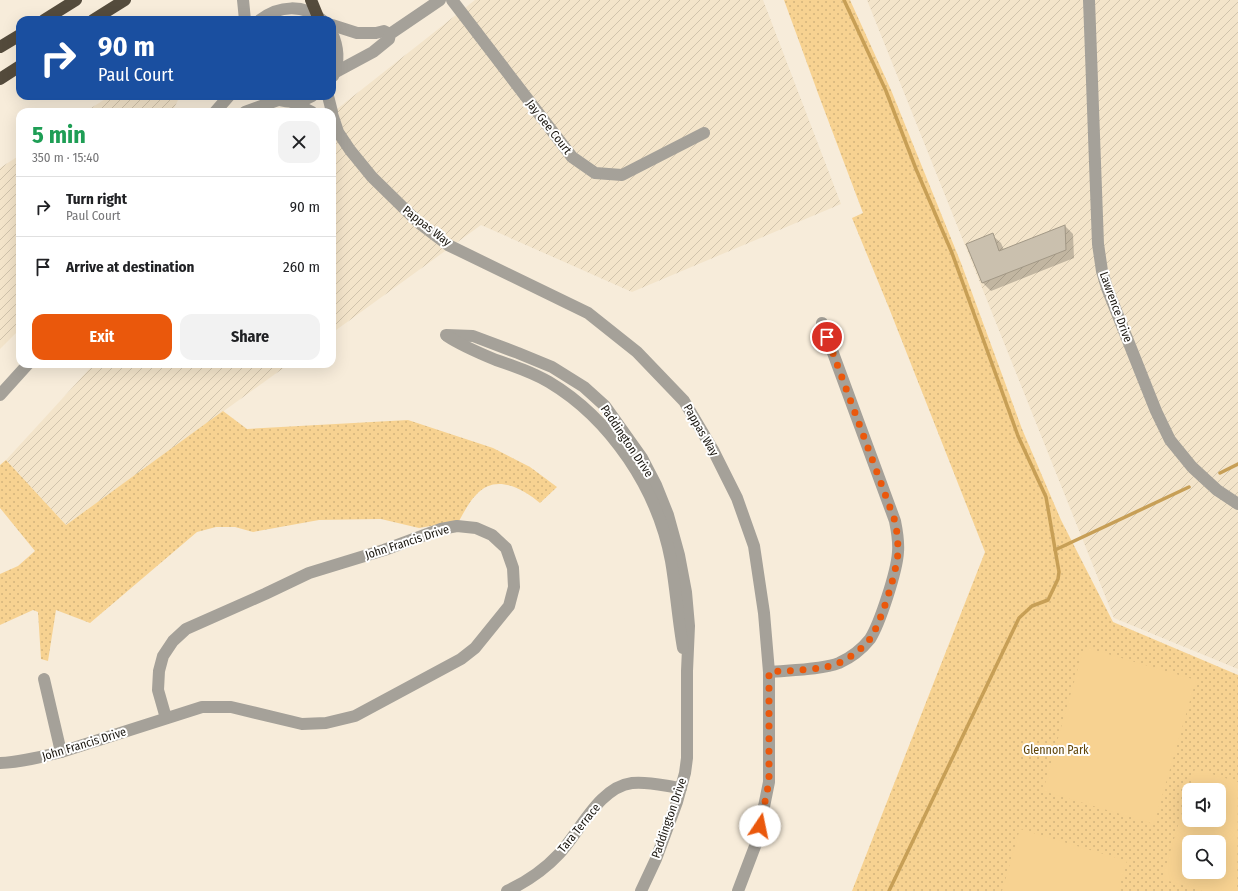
<!DOCTYPE html>
<html lang="en">
<head>
<meta charset="utf-8">
<style>
	:root { --surface:#fff; --page:#f2f2f2; --text:#202124; --muted:#757577; --line:#e0e0e0; --accent:#ea580c }
	body { margin:0; font-family:"Fira Sans Condensed",sans-serif; background:var(--page); color:var(--text); height:100vh; display:flex; flex-direction:column; font-size:15px; white-space:nowrap }
	* { box-sizing:border-box; margin:0 }
	p { font-size:13px; color:var(--muted) }
	.icon { flex:none; width:22px; height:22px; fill:none; stroke:currentColor; stroke-width:2; stroke-linecap:round; stroke-linejoin:round }
	.map { position:relative; flex:1; overflow:hidden }
	.side { position:absolute; left:16px; top:108px; width:320px; height:260px; display:flex; flex-direction:column; background:var(--surface); border-radius:12px; box-shadow:0 4px 16px #0002 }
	.side>* { flex:none }
	.hud { position:absolute; left:16px; top:16px; width:320px; height:84px; border-radius:12px; box-shadow:0 4px 16px #0002; background:#1a4fa0; color:#fff; overflow:hidden }
	.fabs { position:absolute; left:1182px; top:783px; display:grid; gap:8px }
	.fabs a { display:grid; place-items:center; width:44px; height:44px; border-radius:8px; background:var(--surface); box-shadow:0 4px 16px #0002; font-size:20px }
	.pin { position:absolute; display:grid; place-items:center; width:34px; height:34px; color:#fff; margin:-17px; border:2px solid #fff; border-radius:50%; box-shadow:0 1px 4px #0007 }
	.me { position:absolute; width:44px; margin:-22px; rotate:11deg; stroke-linejoin:round; filter:drop-shadow(0 0 3px #0008) }
	.turn { display:flex; align-items:center; gap:14px; height:84px; padding:0 16px; font-size:18px }
	.turn .icon { width:52px; height:52px; stroke-width:2.5 }
	.turn b { display:block; font-size:28px; line-height:34px }
	.round { display:grid; place-items:center; flex:none; width:42px; height:42px; border-radius:12px; background:var(--page) }
	.overview { display:flex; align-items:center; justify-content:space-between; height:68px; padding:0 16px }
	h1 { font-size:24px; font-weight:700; line-height:30px; color:#1e9e55 }
	.action { display:flex; gap:8px; margin-top:auto; padding:8px 16px }
	.action a { flex:1; height:46px; border-radius:12px; background:var(--accent); color:#fff; font-size:16px; font-weight:700; line-height:46px; text-align:center }
	.action a+a { background:var(--page); color:var(--text) }
	ul { padding:0; list-style:none }
	li { display:flex; align-items:center; gap:12px; height:60px; padding:0 16px; border-top:1px solid var(--line) }
	li div { flex:1 }
	li b { display:block; font-size:15px }
	li em { font-style:normal }
	.map>svg:first-child { display:block }
</style>
</head>
<body>
<div class="map">
<svg width="1238" height="891" viewBox="0 0 1238 891">
	<defs>
		<pattern id="industrial-furrows" width="10" height="10" patternUnits="userSpaceOnUse"><rect width="10" height="10" fill="#f3e4ca"/><path d="M-1 1l2-2M0 10L10 0M9 11l2-2" fill="none" stroke="#d0c3ac"/></pattern>
		<pattern id="grass-dots" width="8" height="8" patternUnits="userSpaceOnUse"><rect width="8" height="8" fill="#f7d291"/><path d="M2 2h.1M6 6h.1" fill="none" stroke="#d3b47c" stroke-width="1.8" stroke-linecap="round"/></pattern>
	</defs>
	<rect width="100%" height="100%" fill="#f7ecda"/>
	<g fill="url(#industrial-furrows)">
		<polygon points="475,0 763,0 841,204 632,292 481,225 332,333 332,113"/>
		<polygon points="867,0 1238,0 1238,669 1114,618"/>
		<polygon points="110,96 180,96 172,112 85,112"/>
		<polygon points="20,155 20,329 0,349 0,168"/>
		<polygon points="94,364 289,364 66,525 6,460"/>
	</g>
	<g fill="url(#grass-dots)" fill-rule="evenodd">
		<path d="M784,0H850L891,90L961,263L1022,429L1061,520L1113,622L1238,675V891H852L985,552L889,308L852,218L863,213L819,96ZM1189,790H1219V820H1189ZM1189,842H1219V872H1189Z"/>
		<path d="M223,411L247,429L408,420L493,448L530,467L557,487L540,503C522,488 495,473 476,495C469,502 464,512 459,521L419,528L381,519L319,520L253,532L235,527H216L197,532L90,623L56,610L48,661L41,659L38,612L33,610L0,625V574L18,566L35,551L0,508V465L6,460L66,525Z"/>
	</g>
	<g fill="#f7d291" fill-rule="evenodd">
		<polygon points="1084,647 1196,680 1154,824 1043,791"/>
		<path d="M1195,769L1238,782L1237,891H1202L1162,879ZM1189,790H1219V820H1189ZM1189,842H1219V872H1189Z"/>
		<polygon points="1020,829 1127,861 1118,891 1002,891"/>
	</g>
	<polygon fill="#0003" points="1065,226 1073,234 1074,258 991,291 982,282 992,235 1001,243 1004,250"/>
	<g fill="none" stroke-linecap="round" stroke-linejoin="round">
		<g stroke="#c79f56" stroke-width="3.5">
			<polyline points="844,0 886,91 916,169 952,253 1018,436 1046,497 1059,572 1058,579 1048,600 1032,606 1019,618 889,891"/>
			<polyline points="1220,473 1238,464"/>
			<polyline points="1055,550 1189,487"/>
		</g>
	</g>
	<polygon fill="#cac0ae" stroke="#a29886" points="1065,225 1066,250 982,283 966,244 993,233 999,251"/>
	<g fill="none" stroke-linecap="round" stroke-linejoin="round">
		<g stroke="#a5a199" stroke-width="12">
			<polyline points="243,0 245,20"/>
			<polyline points="452,0 572,157 595,173 622,175 704,133"/>
			<polyline points="1089,0 1098,244 1102,271 1107,288 1156,411 1170,440 1192,467 1217,490 1238,504"/>
			<path d="M260,20C279,5 304,4 322,20"/>
			<polyline points="332,25 357,33 376,33 384,31 390,34"/>
			<path d="M332,33C338,46 340,62 333,76"/>
			<polyline points="334,73 373,52 389,39 390,34 440,0"/>
			<path d="M269,96C283,103 298,104 312,96"/>
			<polyline points="328,96 332,112"/>
			<polyline points="292,102 312,112"/>
			<polyline points="215,112 229,96"/>
			<polyline points="245,112 278,100"/>
			<polyline points="332,114 338,132 350,150 372,177 419,223 448,245 588,313 637,352 684,401 713,450 737,498 754,546 764,613 769,672 769,782 757,841 738,891"/>
			<polyline points="446,335 473,336 518,353 552,367 584,387 605,406 642,458 656,485 668,515 679,555 686,592 689,626 687,671 687,758 685,773 677,802 656,859 641,891"/>
			<path d="M447,336C462,346 479,353 496,360C514,366 532,372 549,382C611,419 658,490 671,561C676,590 678,620 683,648"/>
			<polyline points="0,395 28,364"/>
			<path d="M769,672C788,670 821,670 839,663C850,658 862,649 870,639C880,623 897,571 898,552C899,541 897,531 895,521L822,323"/>
			<polyline points="44,679 61,752"/>
			<path d="M0,763C21,762 41,757 61,752L202,707H231L302,724L326,723L355,716L461,659L475,648L509,606L514,587L513,568L506,548L492,535L476,528L457,526L441,529L384,550L309,573L265,594L186,629L173,641L163,656L159,671L158,690L166,718"/>
			<path d="M507,891C526,882 545,869 559,854C580,832 599,787 632,783C648,781 665,786 681,788"/>
		</g>
		<g stroke="#544b3c" stroke-width="12">
			<polyline points="311,0 318,17"/>
			<polyline points="44,20 76,0"/>
			<polyline points="93,20 125,0"/>
			<polyline points="0,47 20,35"/>
			<polyline points="0,79 20,66"/>
		</g>
	</g>
	<g fill="none" stroke-linecap="round" stroke-linejoin="round">
		<path stroke="#ea580c" stroke-width="7" stroke-dasharray="0 12.6" d="M760,826L769,782V672C789,670 820,671 839,663C850,658 862,649 870,639C881,623 897,571 898,552C898,541 897,531 895,521L827,337"/>
	</g>
	<g text-anchor="middle" dominant-baseline="central" stroke-width="4" stroke-linejoin="round" paint-order="stroke">
		<g font-size="12" fill="#1a160f" stroke="#fff">
			<text transform="translate(549 127) rotate(52)">Jay Gee Court</text>
			<text transform="translate(427 226) rotate(38)">Pappas Way</text>
			<text transform="translate(1116 307) rotate(70)">Lawrence Drive</text>
			<text transform="translate(701 430) rotate(60)">Pappas Way</text>
			<text transform="translate(627 441) rotate(56)">Paddington Drive</text>
			<text transform="translate(407 542) rotate(-18)">John Francis Drive</text>
			<text transform="translate(84 744) rotate(-17)">John Francis Drive</text>
			<text transform="translate(669 818) rotate(-71)">Paddington Drive</text>
			<text transform="translate(579 828) rotate(-51)">Tara Terrace</text>
		</g>
		<g font-size="12" fill="#604509" stroke="#fff">
			<text x="1056" y="750">Glennon Park</text>
		</g>
	</g>
</svg>
<div class="fabs">
<a><svg class="icon" aria-label="sound" viewBox="0 0 24 24"><path d="M4 9h4l5-4v14l-5-4H4zM17 9q2 3 0 6"/></svg></a>
<a><svg class="icon" aria-label="search" viewBox="0 0 24 24"><circle cx="10" cy="10" r="6"/><path d="M15 15l6 6"/></svg></a>
</div>
<div class="pin" style="left:827px;top:337px;background:#d93025"><svg class="icon" aria-label="arrive" viewBox="0 0 24 24"><path d="M6 21V4h12l-3 4 3 4H6"/></svg></div>
<svg class="me" style="left:760px;top:826px" viewBox="-20 -20 40 40"><circle r="19" fill="#fff"/><path d="M0-13L10 11 0 6-10 11z" fill="#ea580c"/></svg>
<div class="hud">
<div class="turn"><svg class="icon" aria-label="right" viewBox="0 0 24 24"><path d="M7 20v-9h11M14 6l5 5-5 5"/></svg><div><b>90 m</b>Paul Court</div></div>
</div>
<section class="side">
<div class="overview"><div><h1>5 min</h1><p>350 m · 15:40</p></div><a class="round"><svg class="icon" aria-label="close" viewBox="0 0 24 24"><path d="M6 6l12 12M18 6L6 18"/></svg></a></div>
<ul>
<li><svg class="icon" aria-label="right" viewBox="0 0 24 24"><path d="M7 20v-9h11M14 6l5 5-5 5"/></svg><div><b>Turn right</b><p>Paul Court</p></div><em>90 m</em></li>
<li><svg class="icon" aria-label="arrive" viewBox="0 0 24 24"><path d="M6 21V4h12l-3 4 3 4H6"/></svg><div><b>Arrive at destination</b></div><em>260 m</em></li>
</ul>
<div class="action"><a>Exit</a><a>Share</a></div>
</section>
</div>
</body>
</html>
